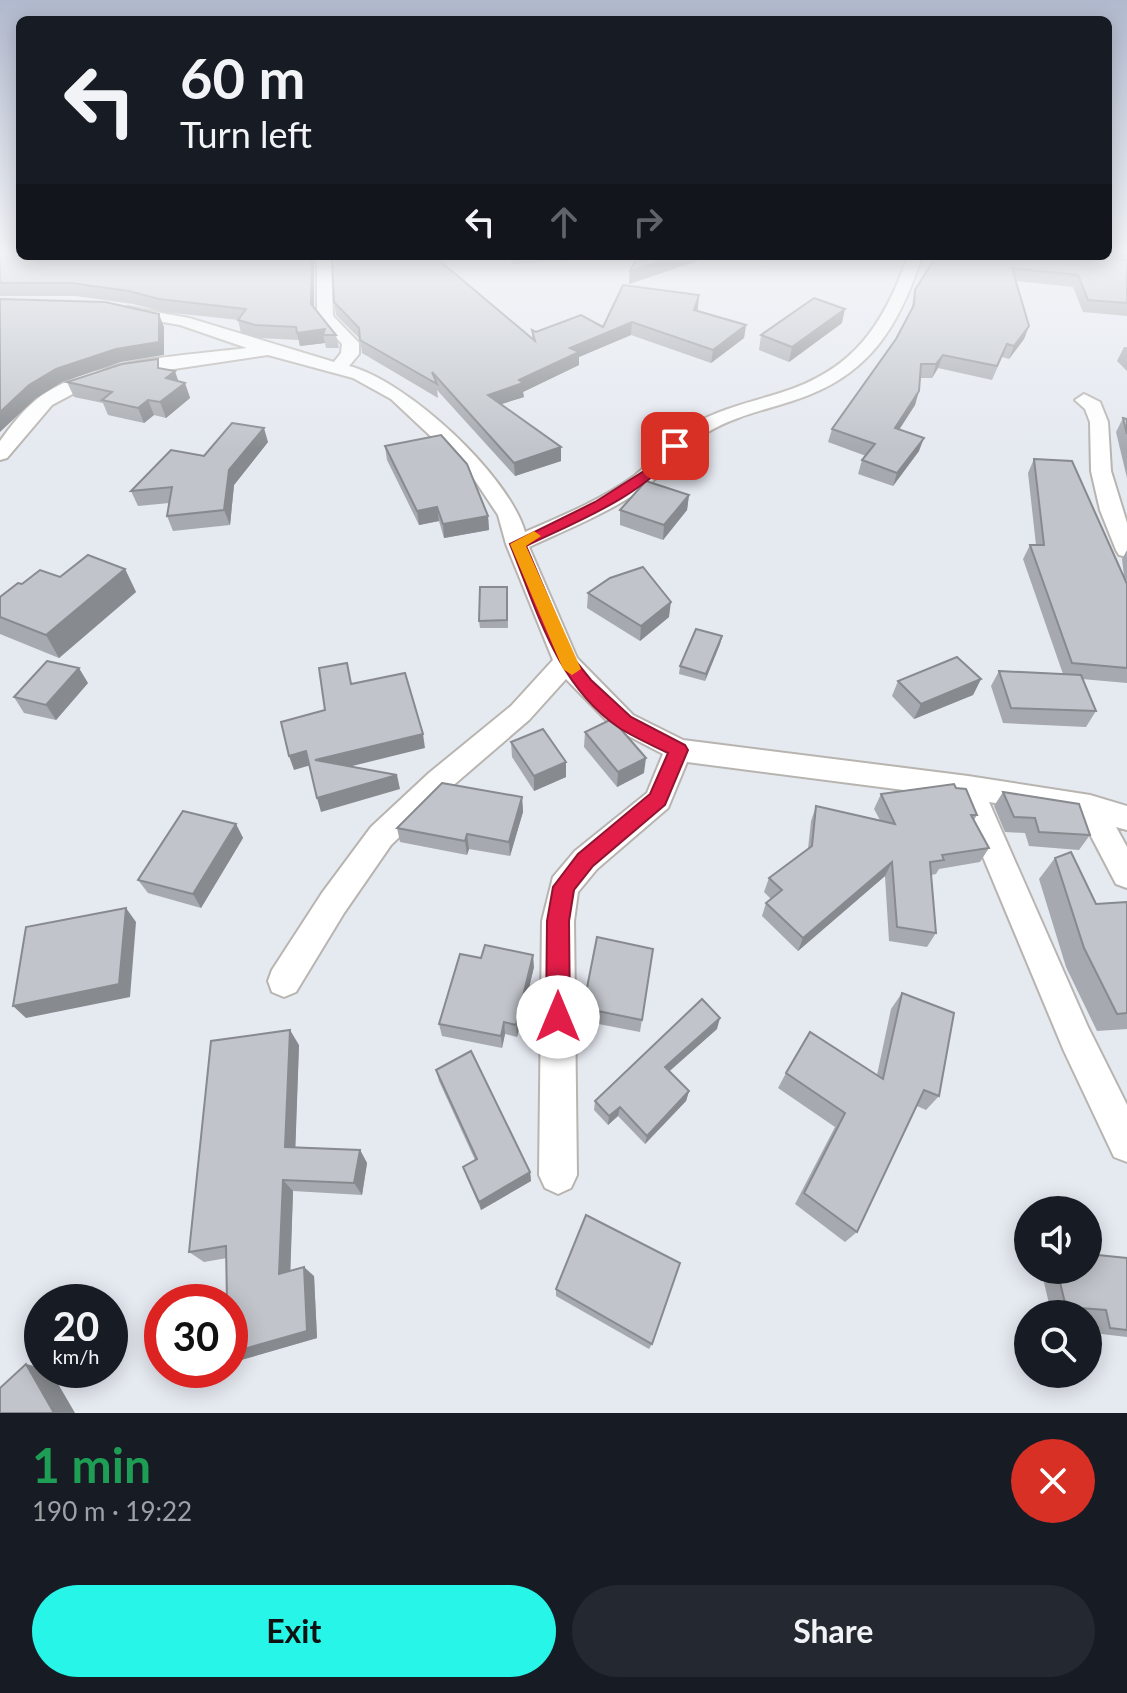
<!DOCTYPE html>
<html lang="en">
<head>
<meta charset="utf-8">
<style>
	:root { --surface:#171b24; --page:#242831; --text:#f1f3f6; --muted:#9ea1a6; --accent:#26f5e8 }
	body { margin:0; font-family:Lato,sans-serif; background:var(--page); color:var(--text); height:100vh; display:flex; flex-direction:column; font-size:30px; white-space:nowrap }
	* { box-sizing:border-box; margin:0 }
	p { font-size:26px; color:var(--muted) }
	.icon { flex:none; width:44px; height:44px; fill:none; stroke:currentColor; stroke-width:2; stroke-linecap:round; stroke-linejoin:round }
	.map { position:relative; height:1413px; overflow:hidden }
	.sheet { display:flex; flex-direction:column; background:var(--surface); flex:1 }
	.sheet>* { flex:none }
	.guide { position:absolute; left:16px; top:16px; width:1096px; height:244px; border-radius:12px; box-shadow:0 4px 20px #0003; background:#171b24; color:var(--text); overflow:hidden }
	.fabs { position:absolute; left:1014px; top:1196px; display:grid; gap:16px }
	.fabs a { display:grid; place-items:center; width:88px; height:88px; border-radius:50%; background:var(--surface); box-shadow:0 4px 20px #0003; font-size:40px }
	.speed { position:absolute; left:24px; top:1284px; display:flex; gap:16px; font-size:40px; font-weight:700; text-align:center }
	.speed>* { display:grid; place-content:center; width:104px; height:104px; border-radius:50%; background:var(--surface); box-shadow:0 4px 20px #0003; line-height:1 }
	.speed small { font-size:20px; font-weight:400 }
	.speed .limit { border:12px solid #d22; background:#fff; color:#111 }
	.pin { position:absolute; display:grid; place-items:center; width:68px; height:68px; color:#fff; margin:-34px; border-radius:16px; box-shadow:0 4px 12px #0006 }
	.me { position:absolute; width:88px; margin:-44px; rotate:0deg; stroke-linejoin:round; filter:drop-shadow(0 0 6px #0008) }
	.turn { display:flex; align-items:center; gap:28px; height:168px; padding:0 32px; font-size:36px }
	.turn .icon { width:104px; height:104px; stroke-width:2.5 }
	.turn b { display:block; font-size:56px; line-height:68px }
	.lanes { display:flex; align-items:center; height:76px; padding:0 32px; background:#0003; justify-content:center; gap:40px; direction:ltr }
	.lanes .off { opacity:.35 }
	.round { display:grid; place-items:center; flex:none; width:84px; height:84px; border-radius:42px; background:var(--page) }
	.head { display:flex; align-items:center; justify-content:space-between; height:136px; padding:0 32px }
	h1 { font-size:48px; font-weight:700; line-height:60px; color:#1e9e55 }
	.primary-button { display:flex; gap:16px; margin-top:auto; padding:16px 32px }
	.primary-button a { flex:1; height:92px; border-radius:48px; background:var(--accent); color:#111; font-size:32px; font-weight:700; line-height:92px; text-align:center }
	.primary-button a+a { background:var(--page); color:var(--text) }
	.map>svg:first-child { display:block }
</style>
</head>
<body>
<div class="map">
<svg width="1127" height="1413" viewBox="0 0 1127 1413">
	<rect width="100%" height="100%" fill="#e5e9f0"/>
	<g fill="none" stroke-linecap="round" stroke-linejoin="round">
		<defs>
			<g id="minor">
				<path d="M309,256H328L331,260L333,316L359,343V354L349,366C407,381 508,474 525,532C562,516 601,500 634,476C655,460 671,438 694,424C720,409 751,402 780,393C854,370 883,326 908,256H922C899,327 869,376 795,400C765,410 735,416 708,432C684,446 667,472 644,488C608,513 568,529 529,547L577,658L633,715L683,740L968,776L1090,795L1127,806V830L1116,827L1127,847V888L1116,884L1081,817L989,802L1088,1027L1127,1105V1162L1114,1157L1064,1051L958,797L687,762L668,808L597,869L578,892L574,921L577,1175L571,1188L558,1194L545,1188L539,1175L542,921L553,877L575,851L647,793L663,754L615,729L566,679L529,720L449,789L391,845L344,913L296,992L284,997L272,992L268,981L272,970L322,893L371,827L429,773L511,706L553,660L506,544L498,515L470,473L391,399L353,378L268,355L127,376L82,389L52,405L7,458L0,460V441C11,426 22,411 37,399C89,359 183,356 247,348L180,325L122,315L120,312L128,307L189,318L334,362L341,353L342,344L317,317V262Z"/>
				<polygon points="1084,394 1100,402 1108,422 1111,471 1127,523 1127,557 1119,555 1116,550 1100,510 1091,471 1090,422 1085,409 1075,400"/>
			</g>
		</defs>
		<use href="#minor" stroke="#b8b4b0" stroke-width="4"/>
		<use href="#minor" fill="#fff" fill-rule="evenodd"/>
	</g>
	<g fill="#a6a9af">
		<polygon points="0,252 314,264 314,308 336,335 339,348 326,348 325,343 300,346 299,340 259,338 241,333 238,320 164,312 133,304 76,296 0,296"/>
		<polygon points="1108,252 1127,252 1127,258 1108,255"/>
		<polygon points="509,256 712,256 629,284 630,271 637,257 512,264"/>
		<polygon points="936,256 1127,260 1127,316 1083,312 1073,287 1016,281 1029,326 1024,339 1009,359 1002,357 992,380 938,368 932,378 920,378 915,405 899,430 919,451 893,486 858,474 862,460 866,456 828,442 832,429 896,339 911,311 915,290"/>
		<polygon points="699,295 697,311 746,325 744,338 711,363 631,335 579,357 579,365 523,392 524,397 501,404 561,447 561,461 515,476 437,390 438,398 362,353 360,339 336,315 334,302 532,339 532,330 536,332 603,327"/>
		<polygon points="842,323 789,362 759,350 761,335"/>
		<polygon points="1124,347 1127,347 1127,371 1117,361"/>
		<polygon points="162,369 178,381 185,383 190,398 166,418 154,415 144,423 108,415 103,403 74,397 67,382"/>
		<polygon points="1123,418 1127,419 1127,478 1116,432"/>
		<polygon points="268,442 234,485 230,525 173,531 167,516 169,503 138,506 131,491 204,456"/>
		<polygon points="385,446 488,516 489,530 444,538 439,521 419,525 387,460"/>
		<polygon points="1034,459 1124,576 1122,559 1127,550 1127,580 1125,580 1127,584 1127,683 1082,679 1096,711 1086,727 1003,723 991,686 999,671 1063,674 1023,559 1030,545 1036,545 1028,473"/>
		<polygon points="689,495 687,510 663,540 620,525 620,510"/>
		<polygon points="125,569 136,592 59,658 0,634 0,617 22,584 60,577"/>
		<polygon points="507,587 508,628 480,628 479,621"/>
		<polygon points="588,593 669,617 640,641 587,608"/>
		<polygon points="722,636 720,644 705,681 679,674 680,666"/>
		<polygon points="981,679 973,695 914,719 892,696 898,681"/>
		<polygon points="88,683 56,720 24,713 14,697"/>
		<polygon points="585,732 644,773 617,787 584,747"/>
		<polygon points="511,742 566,762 566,777 534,791 512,757"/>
		<polygon points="956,788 977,815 974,820 989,848 980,862 939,869 936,874 931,875 936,933 927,947 889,941 885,876 798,951 762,916 766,903 771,899 764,892 769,878 808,849 811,821 816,806 880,820 874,809 881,794"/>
		<polygon points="1003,792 1090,835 1079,850 1029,846 1025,833 1005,832 994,806"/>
		<polygon points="522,797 523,812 510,856 469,849 467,855 400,842 397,828"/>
		<polygon points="236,824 243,838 201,908 148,893 138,880"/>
		<polygon points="1055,858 1096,904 1127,902 1127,1029 1097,1031 1066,967 1039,879"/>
		<polygon points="653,949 640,1032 583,1021 583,1008"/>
		<polygon points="481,958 534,967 517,1037 505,1034 502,1048 442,1036 439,1024"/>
		<polygon points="902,993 939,1096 926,1110 917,1106 857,1232 845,1242 795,1204 835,1127 778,1088 786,1073 877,1075 891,1009"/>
		<polygon points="717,1029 669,1071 689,1091 686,1101 645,1144 618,1116 608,1125 594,1110 595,1101"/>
		<polygon points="299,1045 295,1147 360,1150 367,1163 362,1195 293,1191 290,1271 314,1276 317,1338 241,1360 230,1355 230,1302 227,1258 204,1262 189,1252"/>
		<polygon points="436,1070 530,1172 531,1181 481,1210 466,1176 463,1167 475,1160 439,1081"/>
		<polygon points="1127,1258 1127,1337 1093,1333 1090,1316 1088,1316 1088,1314 1051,1312 1041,1270 1088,1270"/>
		<polygon points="556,1289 652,1344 649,1349 556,1296"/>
	</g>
	<g fill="#878a8e">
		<polygon points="312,256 314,264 314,317 311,304"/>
		<polygon points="676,256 712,256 629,284 630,271"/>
		<polygon points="699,295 698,308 692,323 694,310"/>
		<polygon points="845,309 842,323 789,362 792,347"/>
		<polygon points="159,314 164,327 164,355 121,362 62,382 35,399 0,432 0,412 29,385 56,369"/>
		<polygon points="632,322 631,335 579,357 579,365 523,392 524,397 489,408 488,395 519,380 570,348"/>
		<polygon points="746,325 744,338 711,363 713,350"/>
		<polygon points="1029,326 1024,339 1009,359 1014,346"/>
		<polygon points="325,329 323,335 325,343 300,346 297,333"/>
		<polygon points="943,355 938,368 932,378 936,364"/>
		<polygon points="175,371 180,386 166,378"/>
		<polygon points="185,383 190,398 166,418 160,402"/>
		<polygon points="919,391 915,405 891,442 895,428"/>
		<polygon points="148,400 154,415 144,423 138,408"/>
		<polygon points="264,428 268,442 234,485 230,525 224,510 229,470"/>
		<polygon points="924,438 919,451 893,486 897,473"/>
		<polygon points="561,447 561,461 515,476 514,463"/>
		<polygon points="689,495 687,510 663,540 664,525"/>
		<polygon points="437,507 439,521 419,525 417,511"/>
		<polygon points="488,516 489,530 444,538 443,524"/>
		<polygon points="125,569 136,592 59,658 46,635"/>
		<polygon points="671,602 669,617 640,641 641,626"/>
		<polygon points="722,636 720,644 705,681 706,674"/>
		<polygon points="79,668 88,683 56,720 46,705"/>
		<polygon points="981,679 973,695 914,719 921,704"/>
		<polygon points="423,734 425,748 320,774 315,760"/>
		<polygon points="306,751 311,765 294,770 289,756"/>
		<polygon points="646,758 644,773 617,787 618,772"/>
		<polygon points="566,762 566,777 534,791 534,776"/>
		<polygon points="397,775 400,789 321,812 317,798"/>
		<polygon points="522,797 523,812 510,856 509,842"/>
		<polygon points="236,824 243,838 201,908 193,894"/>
		<polygon points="467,834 469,849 467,855 465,841"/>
		<polygon points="892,862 885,876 798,951 803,938"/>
		<polygon points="126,908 136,922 130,997 26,1018 13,1006"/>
		<polygon points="533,955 534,967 517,1037 516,1025"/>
		<polygon points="720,1018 717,1029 663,1077 665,1067"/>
		<polygon points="504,1022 505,1034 502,1048 501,1036"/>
		<polygon points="290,1030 299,1045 295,1159 285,1147"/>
		<polygon points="689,1091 686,1101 645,1144 647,1136"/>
		<polygon points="620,1107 618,1116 608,1125 609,1116"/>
		<polygon points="360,1150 367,1163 362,1195 354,1183"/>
		<polygon points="530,1172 531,1181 481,1210 479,1202"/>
		<polygon points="283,1180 293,1191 290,1283 279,1274"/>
		<polygon points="304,1267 314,1276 317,1338 241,1360 230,1355 230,1353"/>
		<polygon points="26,1364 42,1368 42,1370 50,1370 75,1413 54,1413"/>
	</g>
	<g fill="#c1c5cb" stroke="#878a8e" stroke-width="2">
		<polygon points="0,252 20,252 20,256 312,256 311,304 336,335 323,335 325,329 297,333 296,327 255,325 238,320 246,309 159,299 129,291 71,283 0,283"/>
		<polygon points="332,256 434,256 535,341 532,330 536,332 581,315 603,327 623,285 699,295 694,310 746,325 713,350 632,322 570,348 579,352 519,380 523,383 488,395 561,447 514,463 432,372 437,384 360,340 359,328 334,302"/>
		<polygon points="638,256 676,256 630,271"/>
		<polygon points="936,256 1107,256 1127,260 1127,303 1088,300 1078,275 1012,268 1029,326 1014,346 1007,344 997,366 943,355 936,364 921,364 919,391 895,428 924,438 897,473 862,460 875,444 832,429 896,339 914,305 915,290"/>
		<polygon points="814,298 845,309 792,347 761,335"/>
		<polygon points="0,299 105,302 159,314 159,342 116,349 56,369 29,385 0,412"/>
		<polygon points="158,359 158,368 175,371 166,378 185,383 160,402 148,400 138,408 102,400 112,392 67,382 122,364"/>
		<polygon points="1123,418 1127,419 1127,434"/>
		<polygon points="232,423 264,428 229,470 224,510 167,516 172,487 131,491 171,450 204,456"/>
		<polygon points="441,435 467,464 488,516 443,524 437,507 417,511 385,446"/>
		<polygon points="1034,459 1072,461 1127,584 1127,668 1072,663 1030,545 1044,545"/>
		<polygon points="646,481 689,495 664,525 620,510"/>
		<polygon points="88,555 125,569 46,635 0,617 0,597 18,583 22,584 40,570 60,577"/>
		<polygon points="643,567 671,602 641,626 588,593 610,578"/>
		<polygon points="480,587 507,587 507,620 479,621"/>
		<polygon points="696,629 722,636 706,674 680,666"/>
		<polygon points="957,657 981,679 921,704 898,681"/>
		<polygon points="47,661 79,668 46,705 14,697"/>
		<polygon points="347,663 351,684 405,673 423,734 315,760 397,775 317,798 306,751 289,756 281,722 325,710 319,668"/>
		<polygon points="999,671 1081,675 1096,711 1011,708"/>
		<polygon points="612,719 646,758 618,772 585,732"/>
		<polygon points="543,729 566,762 534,776 511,742"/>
		<polygon points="442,783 522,797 509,842 467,834 465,841 397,828"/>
		<polygon points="954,784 956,788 966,789 977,815 971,815 989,848 942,855 944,860 930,862 936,933 897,927 892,862 803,938 766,903 782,890 769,878 812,846 816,806 895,824 881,794"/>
		<polygon points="1003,792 1079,804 1090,835 1039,832 1035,818 1014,817"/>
		<polygon points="183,811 236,824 193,894 138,880"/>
		<polygon points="1071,852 1096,904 1127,902 1127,1013 1117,1014 1084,948 1055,858"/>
		<polygon points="126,908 119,984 13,1006 26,927"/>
		<polygon points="597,937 653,949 642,1020 583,1008"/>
		<polygon points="485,945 533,955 516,1025 504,1022 501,1036 439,1024 460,954 481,958"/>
		<polygon points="902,993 954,1013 939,1096 924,1090 857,1232 804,1193 845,1113 786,1073 810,1032 883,1079"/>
		<polygon points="702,999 720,1018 665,1067 689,1091 647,1136 620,1107 609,1116 595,1101"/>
		<polygon points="290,1030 285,1147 360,1150 354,1183 283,1180 279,1274 304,1267 307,1331 230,1353 230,1302 227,1302 226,1246 189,1252 211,1041"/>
		<polygon points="471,1051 530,1172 479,1202 463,1167 477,1159 436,1070"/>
		<polygon points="586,1215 680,1263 652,1344 556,1289"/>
		<polygon points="1088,1254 1127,1258 1127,1330 1110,1328 1106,1310 1066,1307 1057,1270 1088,1270"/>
		<polygon points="26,1364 54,1413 0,1413 0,1388"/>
	</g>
	<linearGradient id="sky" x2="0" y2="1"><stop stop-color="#b1b9ce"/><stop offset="0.56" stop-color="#f3f5f8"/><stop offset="1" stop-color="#f3f5f8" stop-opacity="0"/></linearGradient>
	<rect width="1127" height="449" fill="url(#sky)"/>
	<path fill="#e11d48" stroke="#92132f" stroke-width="2" d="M675,442L682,446C644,496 582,519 526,546L574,659L591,680L631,717L685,745L688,750L665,805L593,866L574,890L569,921L570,1017L566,1025L558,1028L549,1025L546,1017L547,921L553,887L578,854L650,794L668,753C652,745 633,737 618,727C556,684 537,610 510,544L595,502L647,469L670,443Z"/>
	<polygon fill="#f59e0b" points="534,531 541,536 526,546 581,669 572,675 563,669 510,544"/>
</svg>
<div class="fabs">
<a><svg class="icon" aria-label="sound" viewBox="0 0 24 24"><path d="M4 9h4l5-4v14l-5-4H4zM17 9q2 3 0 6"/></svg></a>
<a><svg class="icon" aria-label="search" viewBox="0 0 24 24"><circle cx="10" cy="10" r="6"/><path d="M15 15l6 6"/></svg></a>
</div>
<div class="speed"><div>20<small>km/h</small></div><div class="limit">30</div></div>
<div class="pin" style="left:675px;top:446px;background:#d93025"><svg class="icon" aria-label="arrive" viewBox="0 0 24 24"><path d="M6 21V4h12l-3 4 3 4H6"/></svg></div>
<svg class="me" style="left:558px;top:1017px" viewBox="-20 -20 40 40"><circle r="19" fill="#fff"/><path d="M0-13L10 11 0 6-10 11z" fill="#e11d48"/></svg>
<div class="guide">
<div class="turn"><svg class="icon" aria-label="left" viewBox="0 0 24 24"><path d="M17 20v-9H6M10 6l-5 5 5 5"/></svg><div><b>60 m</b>Turn left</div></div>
<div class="lanes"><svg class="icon" aria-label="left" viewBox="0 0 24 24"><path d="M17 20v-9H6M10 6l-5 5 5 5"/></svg><svg class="icon off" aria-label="ahead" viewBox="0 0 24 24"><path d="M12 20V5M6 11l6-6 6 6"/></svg><svg class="icon off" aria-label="right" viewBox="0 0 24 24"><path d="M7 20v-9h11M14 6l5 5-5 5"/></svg></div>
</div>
</div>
<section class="sheet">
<div class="head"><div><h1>1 min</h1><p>190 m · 19:22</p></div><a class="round" style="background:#d93025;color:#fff"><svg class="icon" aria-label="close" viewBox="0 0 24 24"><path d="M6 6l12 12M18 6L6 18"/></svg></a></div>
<div class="primary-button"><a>Exit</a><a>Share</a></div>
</section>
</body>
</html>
